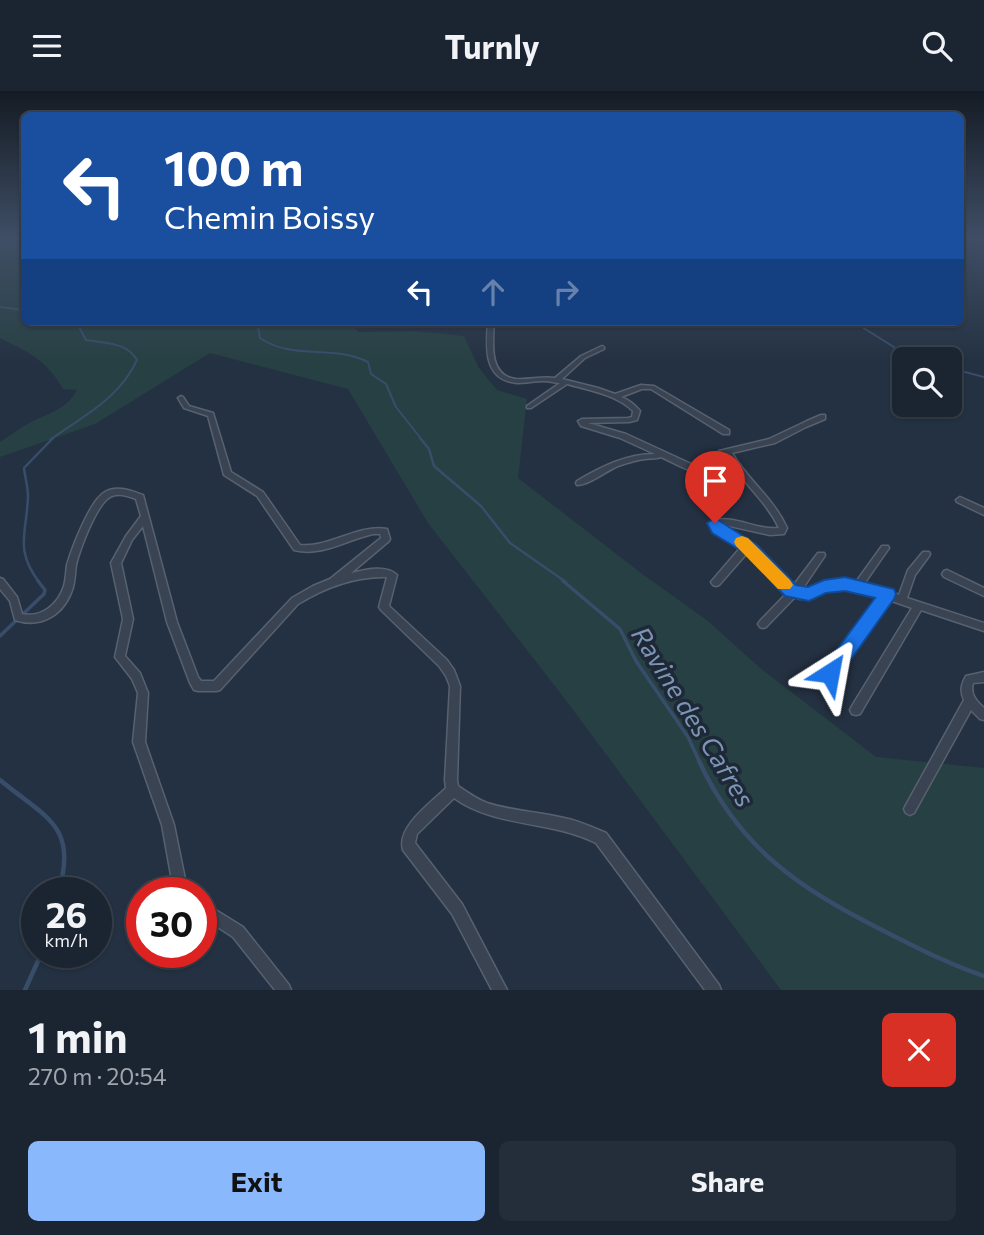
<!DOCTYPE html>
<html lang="en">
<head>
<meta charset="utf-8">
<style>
	:root { --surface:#1b2532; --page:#242d3a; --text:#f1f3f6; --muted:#a0a5ac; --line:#39424d; --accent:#8ab8fd }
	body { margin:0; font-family:Commissioner,sans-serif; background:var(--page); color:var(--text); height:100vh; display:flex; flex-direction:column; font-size:26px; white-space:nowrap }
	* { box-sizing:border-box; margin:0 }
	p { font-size:23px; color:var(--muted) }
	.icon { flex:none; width:38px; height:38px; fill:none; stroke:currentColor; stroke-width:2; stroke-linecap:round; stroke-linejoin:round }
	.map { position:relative; height:899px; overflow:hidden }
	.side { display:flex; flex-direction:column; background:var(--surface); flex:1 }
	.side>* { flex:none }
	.top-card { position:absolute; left:21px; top:21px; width:943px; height:214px; border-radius:10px; box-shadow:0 2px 5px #0004,0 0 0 2px var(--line); background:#1a4fa0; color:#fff; overflow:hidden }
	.tools { position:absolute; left:892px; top:256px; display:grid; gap:14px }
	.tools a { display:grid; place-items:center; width:70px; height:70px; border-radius:10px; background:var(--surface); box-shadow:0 2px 5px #0004,0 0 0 2px var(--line); font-size:35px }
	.speed { position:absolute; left:21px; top:786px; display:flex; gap:14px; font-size:35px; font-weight:700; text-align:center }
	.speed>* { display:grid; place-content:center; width:91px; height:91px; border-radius:50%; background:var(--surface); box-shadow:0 2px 5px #0004,0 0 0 2px var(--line); line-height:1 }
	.speed small { font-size:18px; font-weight:400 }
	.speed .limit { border:10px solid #d22; background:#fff; color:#111 }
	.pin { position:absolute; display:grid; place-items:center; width:60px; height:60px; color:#fff; margin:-72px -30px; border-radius:50% 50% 50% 0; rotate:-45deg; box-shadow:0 0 7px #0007 }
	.pin .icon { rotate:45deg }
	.me { position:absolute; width:77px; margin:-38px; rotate:34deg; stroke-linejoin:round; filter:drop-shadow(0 0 5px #0008) }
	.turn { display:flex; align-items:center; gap:24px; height:147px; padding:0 28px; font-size:32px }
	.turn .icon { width:91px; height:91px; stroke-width:2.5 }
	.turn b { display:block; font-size:49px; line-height:60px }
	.lanes { display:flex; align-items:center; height:66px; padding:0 28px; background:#0003; justify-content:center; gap:35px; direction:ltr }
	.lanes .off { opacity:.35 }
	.round { display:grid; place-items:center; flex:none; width:74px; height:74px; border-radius:10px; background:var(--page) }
	.overview { display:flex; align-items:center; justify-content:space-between; height:119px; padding:0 28px }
	h1 { font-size:42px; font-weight:700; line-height:52px }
	.action { display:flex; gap:14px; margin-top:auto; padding:14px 28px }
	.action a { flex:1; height:80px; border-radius:10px; background:var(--accent); color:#111; font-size:28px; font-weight:700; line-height:80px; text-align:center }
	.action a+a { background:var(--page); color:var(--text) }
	header { display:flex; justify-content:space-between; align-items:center; height:91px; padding:0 28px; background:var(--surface); font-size:32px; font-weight:700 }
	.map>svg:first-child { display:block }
</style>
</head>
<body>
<header><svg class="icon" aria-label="menu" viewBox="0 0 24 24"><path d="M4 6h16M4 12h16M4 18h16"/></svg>Turnly<svg class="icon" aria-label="search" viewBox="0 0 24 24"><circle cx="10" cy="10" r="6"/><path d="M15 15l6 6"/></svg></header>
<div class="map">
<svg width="984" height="899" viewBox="0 0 984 899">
	<rect width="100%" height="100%" fill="#243142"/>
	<path fill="#274043" d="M0,147H24V231H348L359,241L416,240L464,245L479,277L497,299L527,308L518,387L641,482L708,530L760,577L876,666L984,677V899H781L565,608L428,432L348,298L210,262L95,333L0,366V351C11,344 21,336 33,330C50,322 68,317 77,299L63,298C46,268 29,262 0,247Z"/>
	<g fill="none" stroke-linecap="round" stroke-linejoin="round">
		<g stroke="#384d6a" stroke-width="2">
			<polyline points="0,147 5,147"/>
			<polyline points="0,216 24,219"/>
			<path d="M257,231L260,247C294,270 333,253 368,271L371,283L386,293L396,316L422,349"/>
			<polyline points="854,231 913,268"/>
			<polyline points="950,277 984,286"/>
			<path d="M50,349C83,325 120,307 137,269C127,251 104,252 86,249L79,236L70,231"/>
		</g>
		<g stroke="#384d6a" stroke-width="2.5">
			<polyline points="420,347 429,358 434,375 481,415 510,452 566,491"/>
			<path d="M39,491C14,458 27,442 28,405C28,396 25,386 24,377L53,347"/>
		</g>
		<g stroke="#384d6a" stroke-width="3.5">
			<polyline points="563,490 620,538 636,570 688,646 700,672"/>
			<polyline points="0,545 44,503 45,499 38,490"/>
		</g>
		<g stroke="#384d6a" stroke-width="4.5">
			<path d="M699,670C740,758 799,797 882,839C916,856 948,873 984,885"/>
			<path d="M0,689C46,727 79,735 58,802"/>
			<polyline points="25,899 42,861"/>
		</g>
		<defs>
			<g id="minor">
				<path d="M488,231H494C493,251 488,285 516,288C529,289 542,285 555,287L581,265L602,255L604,256V258L585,267L562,288L598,297L615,303L641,294L654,295L729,339V343H723L651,298H642L621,306C629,309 635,314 640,320L637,329L629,331L588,332L626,343L702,378H712L719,360L769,348L807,330L821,324H825V328L806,336L775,352L732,362C748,389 774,408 787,437L784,443L770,444L721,433L719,435L751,453L793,495L818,462H824L825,464L824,466L801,500L834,489L856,491L882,455H888L889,457L864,493L885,500L888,499L899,504L908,479L923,461H929L930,463L929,465L915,484L907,507L984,532V540L921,519L860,623L856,624L852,623L850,619L852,615L912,517L889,509L834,585L830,587L826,585L825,582L826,579L880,506L858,499L834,497L800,508L795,506L766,536L763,537L760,536L758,533L760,530L787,502L748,461L719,494L716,495L713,494L711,491L741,456L712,438L711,436L712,430C734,423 757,440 779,437C766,409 741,391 726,364C724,368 722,375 719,379C709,393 673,371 661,366C656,368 651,367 645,368C636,369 627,372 618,375C606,380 589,394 577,394L576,392L577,390C601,376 626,363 655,363L620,347L581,335L578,330L582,328L628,327L632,326L633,320C617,304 589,299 567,293L531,317H527V315L560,292C555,292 550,290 544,290C535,290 526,292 517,292C483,289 486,256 488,231Z"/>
				<path d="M181,305L183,306L189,315L213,322L231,381L263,401L300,454C330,457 357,433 387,438L390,448L389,450L351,482C364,479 386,473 397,484L389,515L447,569L454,579L460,595L457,689L458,695C468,702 477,708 487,712C512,720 539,721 564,727C579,730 592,736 606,742L719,894L721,899H705L596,752C551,729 496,737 454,707L417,743L415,752L462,813L507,899H492L452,823L403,759C396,736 432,711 446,697L445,689L450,595L446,585L439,575L381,519L379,516L387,486C355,485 326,496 298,513L220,599L216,600H198L194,599L190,592L167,531L143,435L132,449L121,472L133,528L125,565L140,582L148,602L145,651L174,734L186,793L191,802H176L173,795L162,734L133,651L138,602L132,588L115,566L123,528L111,472L126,445L141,425L136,408C128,405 118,401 110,406C96,414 80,458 76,474C75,481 75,489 73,496C65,523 42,538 15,529L10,510L0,498V487L3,488L17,506L22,523C41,527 58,514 64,495C66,488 66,481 67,474C72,457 90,409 105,401C117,394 131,400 143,404L177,531L198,586L201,590H214L292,507L313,495L330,488L381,447L380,443H373C346,449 322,466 294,459L257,405L224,384L208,325L184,317L178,307Z"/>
				<polygon points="960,406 984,417 984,424 957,411 956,409"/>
				<polygon points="947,479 984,497 984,505 944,486 942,483 944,480"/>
				<path d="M984,581V591L973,592C970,603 976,610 984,617V629L980,628L971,619L914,722L910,724L906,722L904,718L906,714L964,609C960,600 961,594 966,585Z"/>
				<polygon points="201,810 243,836 289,894 291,899 275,899 233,846 201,825"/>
			</g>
		</defs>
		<use href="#minor" stroke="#57616f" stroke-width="3"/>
		<use href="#minor" fill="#394351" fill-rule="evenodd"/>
	</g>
	<linearGradient id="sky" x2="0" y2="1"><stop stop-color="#141b24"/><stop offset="0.54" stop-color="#3f4e65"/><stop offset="1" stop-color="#3f4e65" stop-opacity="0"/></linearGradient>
	<rect width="984" height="272" fill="url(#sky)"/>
	<polygon fill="#1a73e8" stroke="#114b97" stroke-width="2" points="715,427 757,454 796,494 808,496 824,489 845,486 894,498 896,503 894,508 837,588 830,591 824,588 821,582 824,576 875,507 845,500 826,502 809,510 785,505 745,462 712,442 707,432"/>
	<polygon fill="#f59e0b" points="742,445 748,447 790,489 793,494 790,498 778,498 736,455 734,451 736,447"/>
	<g text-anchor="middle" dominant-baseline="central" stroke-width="7" stroke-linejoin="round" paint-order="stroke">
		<g font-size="26" font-style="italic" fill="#7c95b4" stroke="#1e2837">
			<text transform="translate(694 625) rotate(58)">Ravine des Cafres</text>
		</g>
	</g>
</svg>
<div class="tools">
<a><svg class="icon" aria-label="search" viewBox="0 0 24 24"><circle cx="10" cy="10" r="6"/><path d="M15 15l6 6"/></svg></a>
</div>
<div class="speed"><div>26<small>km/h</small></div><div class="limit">30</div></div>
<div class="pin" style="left:715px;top:432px;background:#d93025"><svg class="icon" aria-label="arrive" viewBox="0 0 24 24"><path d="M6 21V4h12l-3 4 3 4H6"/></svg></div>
<svg class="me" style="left:830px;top:582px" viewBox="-20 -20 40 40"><path d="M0-17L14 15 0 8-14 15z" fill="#1a73e8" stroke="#fff" stroke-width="4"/></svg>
<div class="top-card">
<div class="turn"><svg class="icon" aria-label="left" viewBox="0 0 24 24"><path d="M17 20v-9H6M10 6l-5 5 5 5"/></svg><div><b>100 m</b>Chemin Boissy</div></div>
<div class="lanes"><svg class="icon" aria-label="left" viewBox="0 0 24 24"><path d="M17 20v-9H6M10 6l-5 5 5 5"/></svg><svg class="icon off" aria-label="ahead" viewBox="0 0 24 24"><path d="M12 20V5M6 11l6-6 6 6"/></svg><svg class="icon off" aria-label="right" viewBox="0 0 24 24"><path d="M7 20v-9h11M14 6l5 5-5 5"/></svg></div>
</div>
</div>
<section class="side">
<div class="overview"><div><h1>1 min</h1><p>270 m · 20:54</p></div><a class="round" style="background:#d93025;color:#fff"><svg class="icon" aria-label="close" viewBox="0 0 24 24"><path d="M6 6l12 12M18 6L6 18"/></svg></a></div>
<div class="action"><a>Exit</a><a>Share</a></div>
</section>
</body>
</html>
